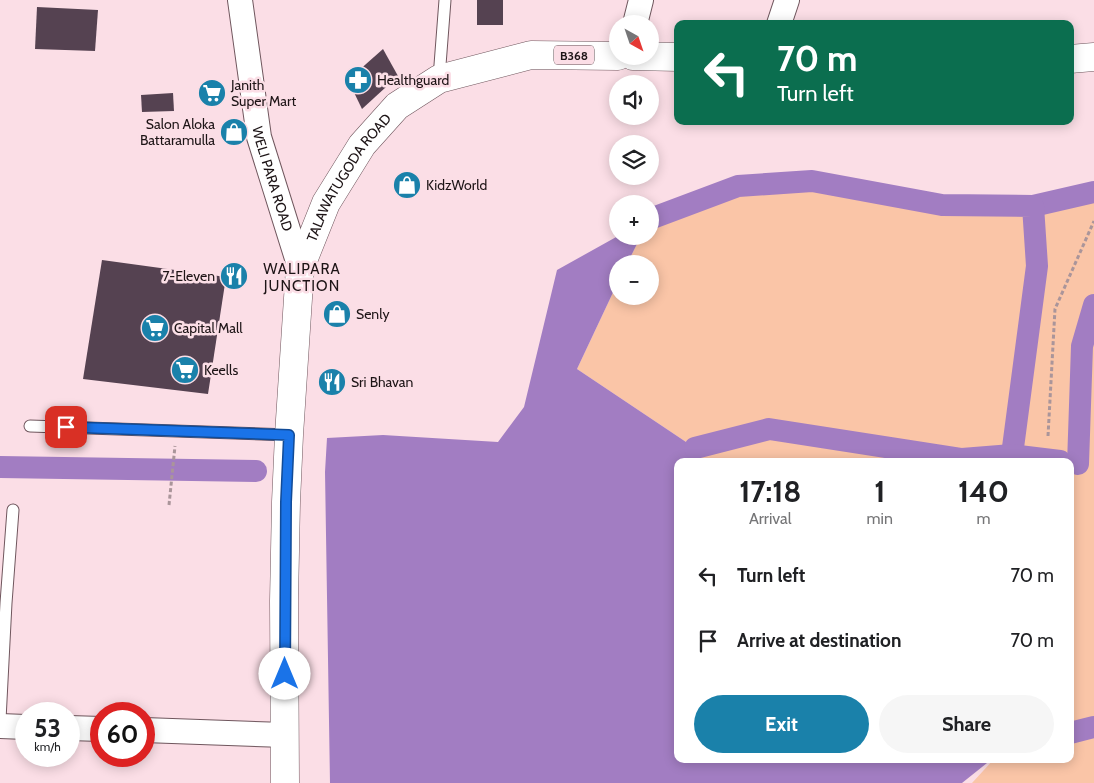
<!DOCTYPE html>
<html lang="en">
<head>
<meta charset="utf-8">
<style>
	:root { --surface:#fff; --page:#f6f6f6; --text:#202124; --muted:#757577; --accent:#1a81aa }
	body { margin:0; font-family:Cabin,sans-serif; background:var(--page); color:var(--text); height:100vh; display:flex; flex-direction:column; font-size:19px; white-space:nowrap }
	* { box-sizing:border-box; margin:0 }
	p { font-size:16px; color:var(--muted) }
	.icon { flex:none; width:28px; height:28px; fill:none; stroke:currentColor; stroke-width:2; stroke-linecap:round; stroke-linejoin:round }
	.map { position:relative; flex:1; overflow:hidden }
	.panel { position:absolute; left:674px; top:458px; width:400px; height:305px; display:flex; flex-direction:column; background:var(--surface); border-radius:10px; box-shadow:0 2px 12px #0003 }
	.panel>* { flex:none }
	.top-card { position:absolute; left:674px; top:20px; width:400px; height:105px; border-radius:10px; box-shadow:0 2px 12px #0003; background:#0b6e4f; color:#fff; overflow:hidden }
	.needle { width:32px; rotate:140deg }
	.buttons { position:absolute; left:609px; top:15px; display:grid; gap:10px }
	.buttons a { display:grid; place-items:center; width:50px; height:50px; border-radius:50%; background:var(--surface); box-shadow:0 2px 12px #0003; font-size:25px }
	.speed { position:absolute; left:15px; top:702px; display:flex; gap:10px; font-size:25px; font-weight:700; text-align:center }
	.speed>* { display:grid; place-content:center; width:65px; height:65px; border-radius:50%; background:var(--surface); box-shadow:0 2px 12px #0003; line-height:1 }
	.speed small { font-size:12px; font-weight:400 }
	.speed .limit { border:8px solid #d22; background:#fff; color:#111 }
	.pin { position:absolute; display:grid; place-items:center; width:42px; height:42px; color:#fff; margin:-21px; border-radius:10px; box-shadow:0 2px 8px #0006 }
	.me { position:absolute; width:55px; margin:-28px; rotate:0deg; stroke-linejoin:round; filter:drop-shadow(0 0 4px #0008) }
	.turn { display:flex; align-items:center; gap:18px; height:105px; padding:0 20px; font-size:22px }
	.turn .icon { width:65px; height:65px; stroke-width:2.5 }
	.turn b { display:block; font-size:35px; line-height:42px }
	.eta { display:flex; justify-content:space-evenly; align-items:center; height:85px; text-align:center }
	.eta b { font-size:30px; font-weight:800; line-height:35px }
	.cta { display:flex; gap:10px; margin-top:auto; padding:10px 20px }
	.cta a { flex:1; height:58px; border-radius:30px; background:var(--accent); color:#fff; font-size:20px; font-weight:800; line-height:58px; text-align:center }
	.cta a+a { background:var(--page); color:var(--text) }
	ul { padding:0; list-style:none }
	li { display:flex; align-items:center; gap:15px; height:65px; padding:0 20px }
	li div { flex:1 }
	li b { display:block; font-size:19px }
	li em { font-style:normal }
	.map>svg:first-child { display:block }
</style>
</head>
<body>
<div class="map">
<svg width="1094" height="783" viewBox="0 0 1094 783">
	<rect width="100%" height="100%" fill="#fbdee6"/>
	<polygon fill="#fac5a7" points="812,181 942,205 1033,205 1094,192 1094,783 972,783 994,759 1070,759 1070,461 694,461 695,448 577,369 617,284 618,296 650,296 650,264 627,264 641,236 650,236 650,219 738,186"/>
	<polygon fill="#a27dc2" points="618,236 641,236 627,264 618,264 617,284 577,369 695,448 694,461 678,461 678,759 992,759 962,783 330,783 325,472 327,438 383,435 498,442 524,407 557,270"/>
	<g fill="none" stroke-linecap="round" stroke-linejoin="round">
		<g stroke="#a27dc2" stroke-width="22">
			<polyline points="1033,206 1094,192"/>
			<polyline points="650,219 738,186 812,181 942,205 1033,206 1037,266 1012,455 1012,461"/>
			<polyline points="695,448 769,429 962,459 1012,455 1060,461"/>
			<polyline points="1078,464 1082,346 1094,305"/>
			<polyline points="0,467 256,471"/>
			<polyline points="1070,733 1094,727"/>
		</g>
	</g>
	<g fill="#554251">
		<rect x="477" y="0" width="26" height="25"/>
		<polygon points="37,7 98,10 95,51 35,49"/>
		<polygon points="383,49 398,76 362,109 348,80"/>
		<polygon points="173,93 174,111 142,112 141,95"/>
		<polygon points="102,260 226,277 208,394 83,379"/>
	</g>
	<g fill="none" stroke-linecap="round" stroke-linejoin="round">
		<defs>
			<g id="service">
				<polyline points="439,78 445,0"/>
				<polyline points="30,426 289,435"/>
				<polyline points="0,720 6,603 13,510"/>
			</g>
			<g id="minor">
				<path id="s1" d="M240,0L259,137L300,268"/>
				<polyline points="635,24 641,0"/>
				<polyline points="779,24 787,0"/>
				<polyline points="0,726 26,727"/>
				<polyline points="69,728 101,729"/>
				<polyline points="144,730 285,735"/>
			</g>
			<g id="primary">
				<polyline points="633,56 678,57"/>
				<polyline points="1070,59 1094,57"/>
				<path id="s2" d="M285,783L284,601L286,502L289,435L300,268L326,203L362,145L397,106L439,79L531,55L618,56"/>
			</g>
		</defs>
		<use href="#service" stroke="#6f565d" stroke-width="13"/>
		<use href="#minor" stroke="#6f565d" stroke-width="26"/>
		<use href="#primary" stroke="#6f565d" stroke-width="29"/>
		<g stroke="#aa959a" stroke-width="3" stroke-dasharray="4 2.5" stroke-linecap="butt">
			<polyline points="1048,436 1055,309 1094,221"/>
			<polyline points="169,505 175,446"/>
		</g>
		<use href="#service" stroke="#fff" stroke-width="11"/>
		<use href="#minor" stroke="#fff" stroke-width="24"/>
		<use href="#primary" stroke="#fff" stroke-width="28"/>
	</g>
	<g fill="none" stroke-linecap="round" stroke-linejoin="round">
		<defs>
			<polyline id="route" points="66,427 289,435 286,502 285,674"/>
		</defs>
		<use href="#route" stroke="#114b97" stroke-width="12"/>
		<use href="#route" stroke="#1a73e8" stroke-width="9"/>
	</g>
	<defs>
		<symbol id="pharmacy-disc" viewBox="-11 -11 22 22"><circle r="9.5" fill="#1a81aa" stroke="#fbdee6"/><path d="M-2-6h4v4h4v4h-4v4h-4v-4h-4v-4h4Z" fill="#fff"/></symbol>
		<symbol id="supermarket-disc" viewBox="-11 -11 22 22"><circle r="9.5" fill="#1a81aa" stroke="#fbdee6"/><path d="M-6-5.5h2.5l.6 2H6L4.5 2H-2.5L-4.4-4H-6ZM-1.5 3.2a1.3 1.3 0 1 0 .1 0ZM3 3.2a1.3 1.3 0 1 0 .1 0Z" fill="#fff"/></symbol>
		<symbol id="shop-disc" viewBox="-11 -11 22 22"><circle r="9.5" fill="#1a81aa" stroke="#fbdee6"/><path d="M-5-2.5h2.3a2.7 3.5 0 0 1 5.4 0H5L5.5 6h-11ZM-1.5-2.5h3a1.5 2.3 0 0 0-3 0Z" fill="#fff"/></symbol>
		<symbol id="restaurant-disc" viewBox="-11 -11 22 22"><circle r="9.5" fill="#1a81aa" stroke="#fbdee6"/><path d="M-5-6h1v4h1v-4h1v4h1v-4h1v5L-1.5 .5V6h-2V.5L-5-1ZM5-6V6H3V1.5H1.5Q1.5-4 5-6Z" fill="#fff"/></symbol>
	</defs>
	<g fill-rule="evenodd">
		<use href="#pharmacy-disc" x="342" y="64" width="32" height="32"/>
		<use href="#supermarket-disc" x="196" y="77" width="32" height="32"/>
		<use href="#shop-disc" x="218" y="116" width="32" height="32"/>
		<use href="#shop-disc" x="391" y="169" width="32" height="32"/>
		<use href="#restaurant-disc" x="218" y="260" width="32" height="32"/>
		<use href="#shop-disc" x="321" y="298" width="32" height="32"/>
		<use href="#supermarket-disc" x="139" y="312" width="32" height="32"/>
		<use href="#supermarket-disc" x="169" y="354" width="32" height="32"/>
		<use href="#restaurant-disc" x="316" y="366" width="32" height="32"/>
	</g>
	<g text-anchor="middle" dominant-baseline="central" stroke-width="5" stroke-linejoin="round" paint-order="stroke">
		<rect fill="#fbdee6" stroke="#605154" stroke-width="1" x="554" y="45.5" width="40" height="19" rx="4"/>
		<g font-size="12" font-weight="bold" fill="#1d1416">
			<text x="574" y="55">B368</text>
		</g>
		<g font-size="14" fill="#1d1416" stroke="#fbdee6" text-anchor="start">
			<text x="377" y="80">Healthguard</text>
			<text x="231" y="85">Janith<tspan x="231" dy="16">Super Mart</tspan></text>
			<text x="215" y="124" text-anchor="end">Salon Aloka<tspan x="215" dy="16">Battaramulla</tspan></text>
			<text x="426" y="185">KidzWorld</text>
			<text x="215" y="276" text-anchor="end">7-Eleven</text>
			<text x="356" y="314">Senly</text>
			<text x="174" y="328">Capital Mall</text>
			<text x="204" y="370">Keells</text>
			<text x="351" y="382">Sri Bhavan</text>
		</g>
		<g font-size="14" fill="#1d1416" stroke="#fbdee6">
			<text stroke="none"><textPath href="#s1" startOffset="182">WELI PARA ROAD</textPath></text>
			<text stroke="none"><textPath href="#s2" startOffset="619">TALAWATUGODA ROAD</textPath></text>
		</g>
		<g font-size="15" letter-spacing="1" fill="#1d1416" stroke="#fbdee6">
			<text x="302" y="269">WALIPARA<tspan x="302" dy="17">JUNCTION</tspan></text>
		</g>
	</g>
</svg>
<div class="buttons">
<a><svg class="needle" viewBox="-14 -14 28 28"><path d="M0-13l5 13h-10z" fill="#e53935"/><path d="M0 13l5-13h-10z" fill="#757577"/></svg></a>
<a><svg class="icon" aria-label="sound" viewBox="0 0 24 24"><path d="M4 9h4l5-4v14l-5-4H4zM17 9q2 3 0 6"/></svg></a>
<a><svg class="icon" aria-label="layers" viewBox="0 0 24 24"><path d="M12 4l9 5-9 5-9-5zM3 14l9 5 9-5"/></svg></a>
<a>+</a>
<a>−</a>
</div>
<div class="speed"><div>53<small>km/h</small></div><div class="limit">60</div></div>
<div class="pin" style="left:66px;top:427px;background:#d93025"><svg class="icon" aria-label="arrive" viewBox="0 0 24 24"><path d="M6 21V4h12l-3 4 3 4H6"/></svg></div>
<svg class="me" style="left:285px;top:674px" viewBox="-20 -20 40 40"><circle r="19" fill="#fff"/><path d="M0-13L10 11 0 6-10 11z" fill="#1a73e8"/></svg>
<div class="top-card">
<div class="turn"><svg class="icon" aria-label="left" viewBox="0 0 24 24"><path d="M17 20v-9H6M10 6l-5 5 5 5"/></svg><div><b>70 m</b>Turn left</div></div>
</div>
<section class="panel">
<div class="eta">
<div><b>17:18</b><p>Arrival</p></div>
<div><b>1</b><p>min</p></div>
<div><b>140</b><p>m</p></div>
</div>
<ul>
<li><svg class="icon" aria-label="left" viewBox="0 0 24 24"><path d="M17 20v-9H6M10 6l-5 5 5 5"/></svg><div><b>Turn left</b></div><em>70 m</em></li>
<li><svg class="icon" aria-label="arrive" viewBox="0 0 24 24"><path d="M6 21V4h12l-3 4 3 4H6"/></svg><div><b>Arrive at destination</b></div><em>70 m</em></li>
</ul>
<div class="cta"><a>Exit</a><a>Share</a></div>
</section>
</div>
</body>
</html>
